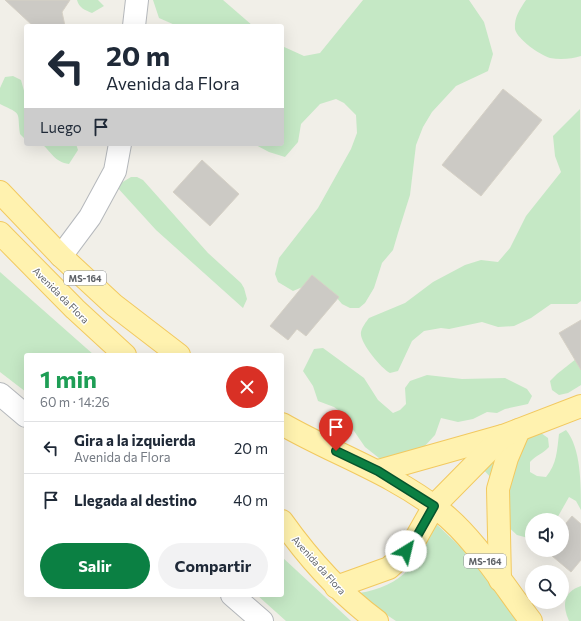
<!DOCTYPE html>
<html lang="es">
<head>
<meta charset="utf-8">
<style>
	:root { --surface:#fff; --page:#f2f2f3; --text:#1f2937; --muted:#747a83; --line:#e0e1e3; --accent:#0b8043 }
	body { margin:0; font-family:Commissioner,sans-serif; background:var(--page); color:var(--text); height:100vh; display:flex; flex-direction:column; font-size:15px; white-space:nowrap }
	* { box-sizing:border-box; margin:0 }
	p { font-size:13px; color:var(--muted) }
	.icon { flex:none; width:22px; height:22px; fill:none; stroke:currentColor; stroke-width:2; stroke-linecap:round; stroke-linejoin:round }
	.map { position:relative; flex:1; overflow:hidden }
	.sheet { position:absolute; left:24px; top:353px; width:260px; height:244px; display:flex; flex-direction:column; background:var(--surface); border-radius:4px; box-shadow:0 4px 16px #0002 }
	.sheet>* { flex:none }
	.top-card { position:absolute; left:24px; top:24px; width:260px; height:122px; border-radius:4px; box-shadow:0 4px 16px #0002; background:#fff; color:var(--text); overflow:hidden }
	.buttons { position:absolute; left:525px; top:513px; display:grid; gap:8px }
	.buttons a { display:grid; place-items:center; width:44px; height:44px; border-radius:50%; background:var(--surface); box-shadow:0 4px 16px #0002; font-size:20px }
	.pin { position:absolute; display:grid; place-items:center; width:34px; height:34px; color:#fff; margin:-41px -17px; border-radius:50% 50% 50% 0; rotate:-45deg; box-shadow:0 0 4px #0007 }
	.pin .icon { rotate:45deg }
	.me { position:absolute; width:44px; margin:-22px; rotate:36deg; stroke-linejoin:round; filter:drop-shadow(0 0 3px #0008) }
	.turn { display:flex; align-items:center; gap:14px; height:84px; padding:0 16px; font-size:18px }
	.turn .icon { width:52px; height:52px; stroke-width:2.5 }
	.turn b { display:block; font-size:28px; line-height:34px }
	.then { display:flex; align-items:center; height:38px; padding:0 16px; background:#0003; gap:8px; font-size:15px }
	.round { display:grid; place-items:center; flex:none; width:42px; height:42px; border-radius:21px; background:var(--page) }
	.head { display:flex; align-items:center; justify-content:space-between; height:68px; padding:0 16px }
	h1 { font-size:24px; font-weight:700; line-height:30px; color:#1e9e55 }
	.primary-button { display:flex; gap:8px; margin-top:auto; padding:8px 16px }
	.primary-button a { flex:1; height:46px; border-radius:24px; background:var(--accent); color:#fff; font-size:16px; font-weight:700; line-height:46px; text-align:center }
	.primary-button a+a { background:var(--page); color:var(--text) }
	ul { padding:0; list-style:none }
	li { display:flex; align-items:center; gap:12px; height:52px; padding:0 16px; border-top:1px solid var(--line) }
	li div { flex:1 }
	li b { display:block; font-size:15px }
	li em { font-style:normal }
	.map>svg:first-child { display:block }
</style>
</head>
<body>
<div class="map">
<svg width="581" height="621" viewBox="0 0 581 621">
	<rect width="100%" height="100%" fill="#f1efe8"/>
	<g fill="#c5e8c5">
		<path d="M77,0H98L104,6L92,13C85,10 79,8 77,0Z"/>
		<polygon points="153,0 223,0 253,26 175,25 159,18"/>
		<polygon points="363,0 469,0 484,22 493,54 488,71 456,86 432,112 423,127 416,145 410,195 398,233 393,250 382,263 374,288 365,303 359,308 350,308 342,304 331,291 317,281 293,291 278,282 275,274 279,258 318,208 351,149 357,133 356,115 344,103 336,99 320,104 301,124 298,142 285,157 269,152 254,144 282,144 282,46 304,56 320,53"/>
		<path d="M526,0H581V56C572,59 560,60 550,58C540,55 517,39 515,29C514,17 520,9 526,0Z"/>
		<path d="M13,76L21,80L26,98V140L20,134C17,111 23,115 0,104V88L5,77Z"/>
		<path d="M580,109L581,301L577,304H551L531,318L514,326L498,327L482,322L449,329L441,328L424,331L412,341L398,371L390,373C381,368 359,342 361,332C362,327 366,322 369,318L405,303L433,282L465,265L481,260L498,262L510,248L526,216L561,172L555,156L553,136Z"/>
		<path d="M42,144H76L78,150L69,164C55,162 52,153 42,144Z"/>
		<polygon points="131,177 137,177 143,180 208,253 241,283 244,288 247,299 243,308 156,230 116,186"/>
		<polygon points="0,272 94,355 26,355 26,392 0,372"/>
		<polygon points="323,348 364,378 378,400 393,413 400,410 406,404 405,388 410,381 427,375 462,379 505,378 527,389 532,396 528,404 505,409 497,413 487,412 473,419 458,422 441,418 435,435 422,449 389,462 379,458 365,447 341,412 334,407 318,401 313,386 303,371 314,349"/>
		<polygon points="581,355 581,385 568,393 559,395 552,390 550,381 557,374"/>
		<path d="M566,430C581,448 581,484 581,510L576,501L569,497L556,520H532V539L517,535L505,524L493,480L481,467L532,436L541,433L548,438L549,447C543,454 536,455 530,462V472L537,476L546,477C557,464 557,450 559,434Z"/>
		<path d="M431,519L473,559L518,621H396L375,607L359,593C401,587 425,561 431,519Z"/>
		<polygon points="282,557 351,621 352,621 286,621 257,595 282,595"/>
		<path d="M581,586V621H569C562,605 563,592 581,586Z"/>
	</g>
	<g fill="#cccac5" stroke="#d6d1c6">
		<polygon points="5,0 70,0 62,12 65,26 33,26"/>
		<polygon points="503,89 542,120 481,196 442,165"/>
		<polygon points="202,160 239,194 210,226 173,192"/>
		<polygon points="312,275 339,297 306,336 297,329 288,340 270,326"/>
		<polygon points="581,320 581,370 559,333"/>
		<polygon points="572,516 581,524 581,560 571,572 545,550 562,550 562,528"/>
	</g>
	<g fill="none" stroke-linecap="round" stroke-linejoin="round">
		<defs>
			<g id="minor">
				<polyline points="134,26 137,0"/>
				<polyline points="61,256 90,217 115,171 120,144"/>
				<polyline points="0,394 26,416"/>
				<polyline points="232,595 262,621"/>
			</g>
			<g id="major">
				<polyline points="0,192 61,256 114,305 179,355"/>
				<polyline points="0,233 75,309 125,355"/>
				<path d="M282,424C334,454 392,473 440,511C475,538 504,586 531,621"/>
				<polyline points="378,471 502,436"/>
				<path d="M282,521C309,559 339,593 377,621"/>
				<polyline points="500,580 498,489 507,458 519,430"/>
				<polyline points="336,587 389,568 401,557 412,545 434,506 503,436 581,406"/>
			</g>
		</defs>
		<use href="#minor" stroke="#b5b8bc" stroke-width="24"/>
		<use href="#major" stroke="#f2c960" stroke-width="24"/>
		<use href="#minor" stroke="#fff" stroke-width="22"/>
		<use href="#major" stroke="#fff2af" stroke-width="22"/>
	</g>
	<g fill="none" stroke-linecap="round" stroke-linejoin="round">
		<defs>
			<polyline id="route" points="336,451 378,471 434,506 412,545 406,551"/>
		</defs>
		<use href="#route" stroke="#07532c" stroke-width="10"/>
		<use href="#route" stroke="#0b8043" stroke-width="7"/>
	</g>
	<g text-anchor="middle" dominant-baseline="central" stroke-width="3" stroke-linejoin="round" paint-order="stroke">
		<g fill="#fff" stroke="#8f9295" stroke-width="1">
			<rect x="64" y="271" width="42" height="14" rx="3"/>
			<rect x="464" y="554" width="42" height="14" rx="3"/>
		</g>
		<g font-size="9" font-weight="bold" fill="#5f6368">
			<text x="85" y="278">MS-164</text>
			<text x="485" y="561">MS-164</text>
		</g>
		<g font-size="10" fill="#5f6368" stroke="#fff">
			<text transform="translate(61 295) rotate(45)">Avenida da Flora</text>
			<text transform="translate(319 565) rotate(48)">Avenida da Flora</text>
		</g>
	</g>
</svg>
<div class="buttons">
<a><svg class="icon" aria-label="sound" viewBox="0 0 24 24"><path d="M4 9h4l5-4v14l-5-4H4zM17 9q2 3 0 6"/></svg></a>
<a><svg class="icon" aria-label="search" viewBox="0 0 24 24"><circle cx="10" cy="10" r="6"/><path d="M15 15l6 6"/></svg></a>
</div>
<div class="pin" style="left:336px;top:451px;background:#d93025"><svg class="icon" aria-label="arrive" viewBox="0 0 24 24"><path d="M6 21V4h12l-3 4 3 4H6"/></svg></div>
<svg class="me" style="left:406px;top:551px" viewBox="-20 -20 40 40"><circle r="19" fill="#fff"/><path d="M0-13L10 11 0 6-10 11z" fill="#0b8043"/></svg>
<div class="top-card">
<div class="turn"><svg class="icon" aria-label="left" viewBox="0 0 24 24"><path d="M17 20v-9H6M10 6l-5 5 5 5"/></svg><div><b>20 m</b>Avenida da Flora</div></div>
<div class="then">Luego<svg class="icon" aria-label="arrive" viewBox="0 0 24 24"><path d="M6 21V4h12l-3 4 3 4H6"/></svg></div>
</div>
<section class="sheet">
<div class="head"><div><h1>1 min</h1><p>60 m · 14:26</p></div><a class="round" style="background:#d93025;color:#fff"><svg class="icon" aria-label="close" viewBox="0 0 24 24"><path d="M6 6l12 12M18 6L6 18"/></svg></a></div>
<ul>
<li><svg class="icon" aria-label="left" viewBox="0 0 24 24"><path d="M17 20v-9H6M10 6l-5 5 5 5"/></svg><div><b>Gira a la izquierda</b><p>Avenida da Flora</p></div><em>20 m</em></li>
<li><svg class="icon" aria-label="arrive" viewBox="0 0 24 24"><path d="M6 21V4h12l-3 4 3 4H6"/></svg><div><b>Llegada al destino</b></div><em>40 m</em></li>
</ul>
<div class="primary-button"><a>Salir</a><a>Compartir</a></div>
</section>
</div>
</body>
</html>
